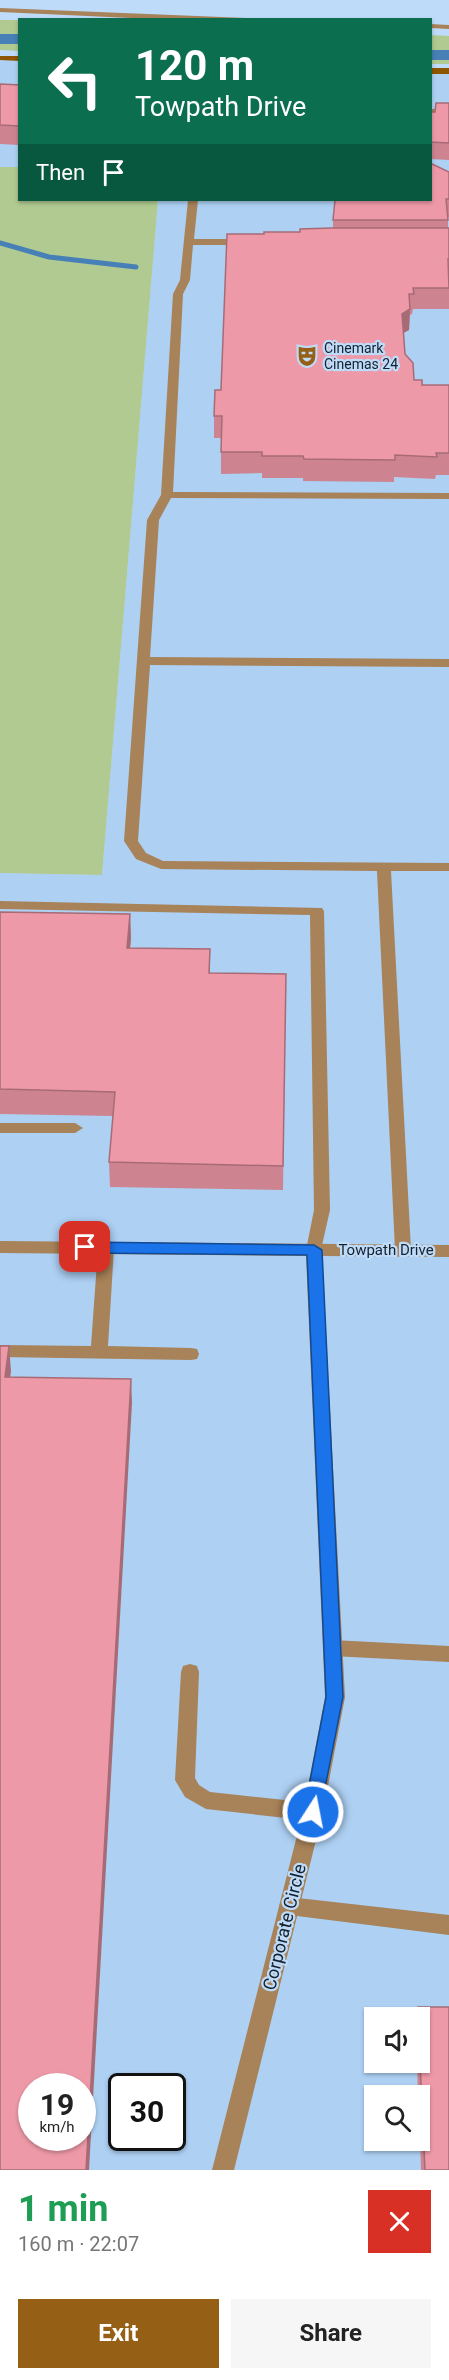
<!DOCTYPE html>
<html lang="en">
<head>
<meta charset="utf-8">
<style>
	:root { --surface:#fff; --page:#f6f6f6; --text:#222; --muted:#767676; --accent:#955f16 }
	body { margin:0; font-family:Roboto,sans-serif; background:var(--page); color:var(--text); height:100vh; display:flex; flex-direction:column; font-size:22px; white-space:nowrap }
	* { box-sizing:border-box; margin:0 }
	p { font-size:20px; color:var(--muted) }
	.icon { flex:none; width:33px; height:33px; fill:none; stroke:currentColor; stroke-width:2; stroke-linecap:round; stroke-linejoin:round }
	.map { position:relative; height:2170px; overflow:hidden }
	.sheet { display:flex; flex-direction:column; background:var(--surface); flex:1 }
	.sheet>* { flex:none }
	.banner { position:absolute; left:18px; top:18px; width:414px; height:183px; border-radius:0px; box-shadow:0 2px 4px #0004; background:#0b6e4f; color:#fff; overflow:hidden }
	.fabs { position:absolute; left:364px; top:2007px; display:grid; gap:12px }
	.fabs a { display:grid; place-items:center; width:66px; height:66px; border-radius:0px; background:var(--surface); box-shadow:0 2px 4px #0004; font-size:30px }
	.speed { position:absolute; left:18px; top:2073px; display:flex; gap:12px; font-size:30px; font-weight:700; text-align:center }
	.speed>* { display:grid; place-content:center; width:78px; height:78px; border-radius:50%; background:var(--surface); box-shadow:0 2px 4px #0004; line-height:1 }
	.speed small { font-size:15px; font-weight:400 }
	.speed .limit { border:3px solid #111; border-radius:9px; background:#fff; color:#111 }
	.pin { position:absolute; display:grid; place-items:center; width:51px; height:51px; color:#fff; margin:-26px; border-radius:12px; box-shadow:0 3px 9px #0006 }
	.me { position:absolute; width:66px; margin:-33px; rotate:11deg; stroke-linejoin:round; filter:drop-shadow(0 0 4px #0008) }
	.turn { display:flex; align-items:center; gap:21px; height:126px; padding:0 18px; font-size:27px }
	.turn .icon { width:78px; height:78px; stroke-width:2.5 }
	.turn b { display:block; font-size:42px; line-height:51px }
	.then { display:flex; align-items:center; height:57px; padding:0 18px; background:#0003; gap:12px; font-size:22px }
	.round { display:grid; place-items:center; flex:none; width:63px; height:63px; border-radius:0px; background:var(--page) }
	.summary { display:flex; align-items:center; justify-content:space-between; height:102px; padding:0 18px }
	h1 { font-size:36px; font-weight:700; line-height:45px; color:#1e9e55 }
	.action { display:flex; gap:12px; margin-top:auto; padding:12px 18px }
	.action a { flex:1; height:69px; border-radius:0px; background:var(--accent); color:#fff; font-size:24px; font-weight:700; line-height:69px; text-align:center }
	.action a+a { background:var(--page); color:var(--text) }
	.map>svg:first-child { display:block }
</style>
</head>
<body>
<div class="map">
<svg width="449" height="2170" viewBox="0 0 449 2170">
	<rect width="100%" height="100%" fill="#bedcfa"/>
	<g fill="#add0f3" fill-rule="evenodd">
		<polygon points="0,58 19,59 19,167 0,167"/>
		<path d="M431,71H449V2170H0V873L102,875L158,200H430ZM375,2018H420V2062H375ZM32,2086H82V2138H32ZM122,2086H172V2138H122ZM375,2096H420V2140H375Z"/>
	</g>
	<g fill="#b0ca91">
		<polygon points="0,20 19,20 19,51 0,50"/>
		<polygon points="431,35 449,36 449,64 431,64"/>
		<polygon points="0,167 19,167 20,200 158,200 102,875 0,873"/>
	</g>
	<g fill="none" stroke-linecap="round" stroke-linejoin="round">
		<polyline stroke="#4680b6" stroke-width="5" points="0,243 49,257 136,267"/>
		<g fill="#4680b6" fill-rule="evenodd">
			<rect x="0" y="34" width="20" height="10"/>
			<rect x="430" y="50" width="19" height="10"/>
		</g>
		<g fill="#a88258" fill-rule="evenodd">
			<rect x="430" y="109" width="19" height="6"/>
			<polygon points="188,200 198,200 194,239 248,239 253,242 248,245 193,245 190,280 183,294 173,492 449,493 449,499 171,498 159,520 150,657 449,659 449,667 150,665 138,841 146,853 163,861 449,863 449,871 391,871 411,1250 409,1254 397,1254 395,1250 377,871 161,869 136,859 124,841 147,520 161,495 173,294 180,280"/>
			<polygon points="0,901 322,908 324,911 330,1210 320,1254 308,1254 306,1250 314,1210 310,915 0,909"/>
			<polygon points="0,1123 75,1123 83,1128 75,1133 0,1133"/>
			<polygon points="106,1242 112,1244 114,1248 108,1346 191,1348 197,1349 199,1354 197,1359 191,1360 0,1357 0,1345 91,1346 98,1248 100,1244"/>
			<polygon points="332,1640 449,1646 449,1662 332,1656 325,1654 323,1648 325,1642"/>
			<polygon points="190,1664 197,1666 199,1672 195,1778 199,1785 210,1792 313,1803 320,1806 323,1812 320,1818 313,1821 206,1809 185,1797 175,1780 181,1672 183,1666"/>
			<polygon points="289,1897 449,1915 449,1935 289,1915 282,1913 279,1906 282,1899"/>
		</g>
		<g fill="#a88258" fill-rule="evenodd">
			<polygon points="0,8 246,18 250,20 175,20 0,12"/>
			<polygon points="430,24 449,25 449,29 430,28"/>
			<polygon points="0,1241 449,1245 449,1257 322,1256 345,1697 323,1812 234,2170 212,2170 303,1812 325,1697 306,1256 0,1253"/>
		</g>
		<g fill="#8e5600" fill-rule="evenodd">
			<polygon points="0,56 20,56 20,61 0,60"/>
			<rect x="430" y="68" width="19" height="6"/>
		</g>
	</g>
	<g fill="#cd8490">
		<polygon points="0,84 20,85 20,145 0,144"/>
		<polygon points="449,103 449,160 430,159 430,112 435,112"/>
		<polygon points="449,172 449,217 448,217 448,228 449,228 449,309 413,309 412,314 410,315 409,330 403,333 405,354 414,380 422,385 449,385 449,475 436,475 435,479 394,477 394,482 303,481 303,478 262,478 262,473 221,474 221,438 214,438 214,416 264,234 300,232 333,228 333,220"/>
		<polygon points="0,912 130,914 131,938 130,948 210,949 210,973 286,974 283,1190 110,1187 109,1162 113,1116 0,1114"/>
		<polygon points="418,2007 449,2007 449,2170 421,2170 420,2140 420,2096 418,2096 417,2062 420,2062 420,2018 416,2018"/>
	</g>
	<g fill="#a76b76">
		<polygon points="410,309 409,330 400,335 402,314"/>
		<polygon points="130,914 131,938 128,972 127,948"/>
		<polygon points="9,1346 11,1371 7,1402 5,1377"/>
		<polygon points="131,1379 132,1403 89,2170 86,2170"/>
	</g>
	<g fill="#ee99a8" stroke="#a76b76" stroke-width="1.5" fill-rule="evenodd">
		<polygon points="0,84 20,85 20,126 0,125"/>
		<polygon points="436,103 449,103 449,143 430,142 430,112 435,112"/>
		<polygon points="430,163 449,172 449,199 446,199 448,220 333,220 335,200 430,200"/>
		<polygon points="332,228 449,228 449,259 448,259 449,288 413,288 414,294 409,294 410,309 402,314 405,354 413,363 414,380 422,380 422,385 449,385 449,453 436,453 437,457 395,455 395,460 304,459 303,456 262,456 262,452 221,452 222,416 214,416 215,390 221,390 227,234 264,234 264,232 300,232 300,229"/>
		<polygon points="0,912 130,914 127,948 210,949 209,973 286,974 283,1166 109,1162 115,1092 0,1089"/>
		<path d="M0,1346H9L5,1377L131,1379L86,2170H0ZM32,2086H82V2138H32Z"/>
		<polygon points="418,2007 449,2007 449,2170 425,2170 420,2062 420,2018 418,2018"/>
	</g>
	<polygon fill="#1a73e8" stroke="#114b97" stroke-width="1.5" points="85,1242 314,1245 322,1250 343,1697 319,1818 313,1820 306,1818 304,1812 326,1697 307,1255 85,1253 77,1247"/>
	<defs>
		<symbol id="theatre-bare" viewBox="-9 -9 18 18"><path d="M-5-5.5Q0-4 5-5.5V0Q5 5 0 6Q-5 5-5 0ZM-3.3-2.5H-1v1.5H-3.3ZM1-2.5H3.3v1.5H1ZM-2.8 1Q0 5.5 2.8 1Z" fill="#955f16" stroke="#bedcfa" stroke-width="2.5" paint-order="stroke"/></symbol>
	</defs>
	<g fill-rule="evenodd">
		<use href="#theatre-bare" x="292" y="341" width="30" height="30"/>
	</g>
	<g text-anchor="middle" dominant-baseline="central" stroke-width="4.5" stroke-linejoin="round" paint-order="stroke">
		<g font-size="14" fill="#16212c" stroke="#bedcfa" text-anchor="start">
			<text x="324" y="348">Cinemark<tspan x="324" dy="16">Cinemas 24</tspan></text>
		</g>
		<g font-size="15" fill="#16212c" stroke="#bedcfa">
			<text x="386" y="1250">Towpath Drive</text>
		</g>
		<g font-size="18" fill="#16212c" stroke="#bedcfa">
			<text transform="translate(284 1927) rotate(-76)">Corporate Circle</text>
		</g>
	</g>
</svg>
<div class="fabs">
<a><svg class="icon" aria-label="sound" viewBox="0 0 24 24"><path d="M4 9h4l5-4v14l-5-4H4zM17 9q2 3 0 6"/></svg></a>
<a><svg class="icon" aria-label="search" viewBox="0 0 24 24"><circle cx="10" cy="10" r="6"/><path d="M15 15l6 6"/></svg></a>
</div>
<div class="speed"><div>19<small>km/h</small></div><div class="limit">30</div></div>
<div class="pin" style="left:85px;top:1247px;background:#d93025"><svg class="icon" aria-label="arrive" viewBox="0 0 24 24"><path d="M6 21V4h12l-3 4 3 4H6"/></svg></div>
<svg class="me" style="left:313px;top:1812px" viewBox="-20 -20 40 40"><circle r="17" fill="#1a73e8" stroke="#fff" stroke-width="3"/><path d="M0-11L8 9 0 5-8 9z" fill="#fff"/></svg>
<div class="banner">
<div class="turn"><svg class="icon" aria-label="left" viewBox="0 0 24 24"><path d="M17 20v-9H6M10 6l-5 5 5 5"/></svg><div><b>120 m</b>Towpath Drive</div></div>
<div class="then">Then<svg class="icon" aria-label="arrive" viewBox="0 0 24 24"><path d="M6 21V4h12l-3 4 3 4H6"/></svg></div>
</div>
</div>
<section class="sheet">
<div class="summary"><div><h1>1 min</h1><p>160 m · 22:07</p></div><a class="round" style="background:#d93025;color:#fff"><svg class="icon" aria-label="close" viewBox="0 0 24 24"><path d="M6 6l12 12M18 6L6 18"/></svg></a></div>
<div class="action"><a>Exit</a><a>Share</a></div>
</section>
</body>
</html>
